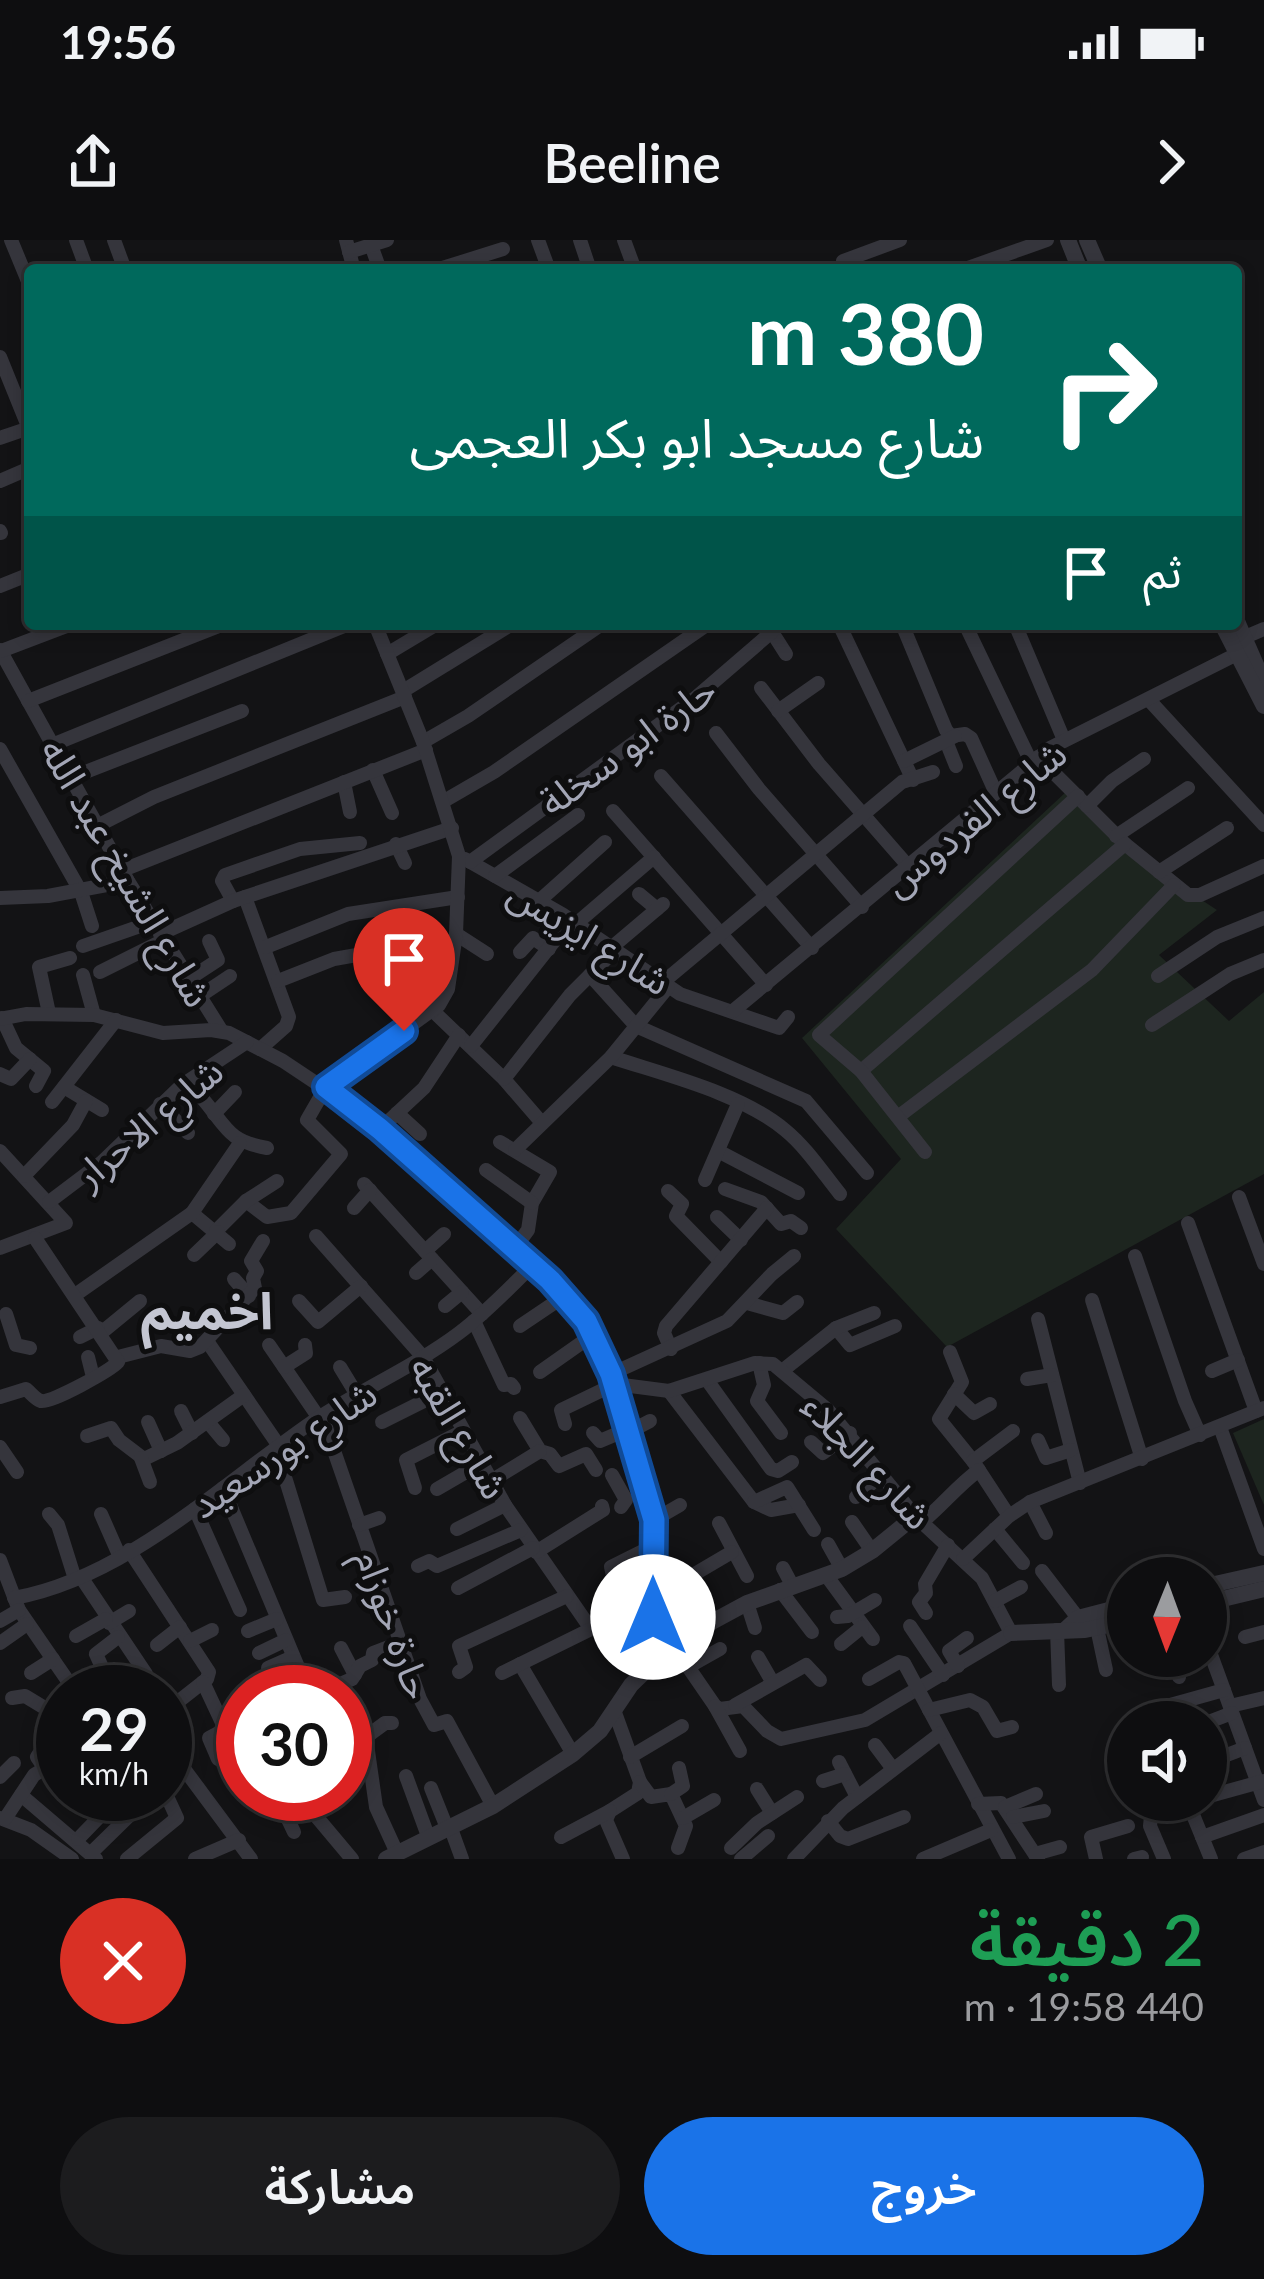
<!DOCTYPE html>
<html lang="ar">
<head>
<meta charset="utf-8">
<style>
	:root { --surface:#0e0e10; --page:#1c1c1e; --text:#f1f3f6; --muted:#9b9c9f; --line:#2e2e30; --accent:#1a73e8 }
	body { margin:0; font-family:Lato,"Noto Sans Arabic",sans-serif; background:var(--page); color:var(--text); direction:rtl; height:100vh; display:flex; flex-direction:column; font-size:45px; white-space:nowrap }
	* { box-sizing:border-box; margin:0 }
	p { font-size:39px; color:var(--muted) }
	.icon { flex:none; width:66px; height:66px; fill:none; stroke:currentColor; stroke-width:2; stroke-linecap:round; stroke-linejoin:round }
	.map { position:relative; height:1619px; overflow:hidden; direction:ltr }
	.sheet { display:flex; flex-direction:column; background:var(--surface); flex:1 }
	.sheet>* { flex:none }
	.guide { position:absolute; left:24px; top:24px; width:1218px; height:366px; border-radius:12px; box-shadow:0 6px 18px #0003,0 0 0 3px var(--line); direction:rtl; background:#00695c; color:#fff; overflow:hidden }
	.needle { width:78px; rotate:181deg }
	.fabs { position:absolute; left:1107px; top:1317px; display:grid; gap:24px }
	.fabs a { display:grid; place-items:center; width:120px; height:120px; border-radius:50%; background:var(--surface); box-shadow:0 6px 18px #0003,0 0 0 3px var(--line); font-size:60px }
	.speed { position:absolute; left:36px; top:1425px; display:flex; gap:24px; font-size:60px; font-weight:700; text-align:center }
	.speed>* { display:grid; place-content:center; width:156px; height:156px; border-radius:50%; background:var(--surface); box-shadow:0 6px 18px #0003,0 0 0 3px var(--line); line-height:1 }
	.speed small { font-size:30px; font-weight:400 }
	.speed .limit { border:18px solid #d22; background:#fff; color:#111 }
	.pin { position:absolute; display:grid; place-items:center; width:102px; height:102px; color:#fff; margin:-123px -51px; border-radius:50% 50% 50% 0; rotate:-45deg; box-shadow:0 0 12px #0007 }
	.pin .icon { rotate:45deg }
	.me { position:absolute; width:132px; margin:-66px; rotate:0deg; stroke-linejoin:round; filter:drop-shadow(0 0 9px #0008) }
	.turn { display:flex; align-items:center; gap:42px; height:252px; padding:0 60px; font-size:54px }
	.turn .icon { width:156px; height:156px; stroke-width:2.5 }
	.turn b { display:block; font-size:84px; line-height:102px }
	.then { display:flex; align-items:center; height:114px; padding:0 60px; background:#0003; gap:24px; font-size:45px }
	.round { display:grid; place-items:center; flex:none; width:126px; height:126px; border-radius:63px; background:var(--page) }
	.head { display:flex; align-items:center; justify-content:space-between; height:204px; padding:0 60px }
	h1 { font-size:72px; font-weight:600; line-height:90px; color:#1e9e55 }
	.button { display:flex; gap:24px; margin-top:auto; padding:24px 60px }
	.button a { flex:1; height:138px; border-radius:72px; background:var(--accent); color:#fff; font-size:48px; font-weight:600; line-height:138px; text-align:center }
	.button a+a { background:var(--page); color:var(--text) }
	.status { display:flex; justify-content:space-between; align-items:center; height:84px; padding:0 60px; background:var(--surface); direction:ltr }
	.status svg { height:33px; fill:currentColor }
	header { display:flex; justify-content:space-between; align-items:center; height:156px; padding:0 60px; background:var(--surface); font-size:54px; font-weight:600 }
	.map>svg:first-child { display:block }
</style>
</head>
<body>
<div class="status"><b>19:56</b><svg viewBox="0 0 49 12"><path d="M0 12V9h3v3zM5 12V6h3v6zM10 12V3h3v9zM15 12V0h3v12zM26 1h20v11H26zM47 4h2v5h-2z"/></svg></div>
<header><svg class="icon" aria-label="forward" viewBox="0 0 24 24"><path d="M9 5l7 7-7 7"/></svg>Beeline<svg class="icon" aria-label="share" viewBox="0 0 24 24"><path d="M12 15V3M7 8l5-5 5 5M5 13v7h14v-7"/></svg></header>
<div class="map">
<svg width="1264" height="1619" viewBox="0 0 1264 1619">
	<rect width="100%" height="100%" fill="#131315"/>
	<g fill="#1d251f">
		<polygon points="1067,551 1113,602 1217,670 1159,715 1229,781 1264,752 1264,934 947,1107 836,989 901,919 802,798"/>
		<polygon points="1264,1179 1264,1265 1233,1193"/>
	</g>
	<g fill="none" stroke-linecap="round" stroke-linejoin="round">
		<g stroke="#35353c" stroke-width="14">
			<polyline points="11,0 30,46"/>
			<polyline points="76,0 87,30"/>
			<polyline points="114,0 125,30"/>
			<polyline points="346,0 354,30"/>
			<polyline points="538,0 549,30"/>
			<polyline points="580,0 590,30"/>
			<polyline points="624,0 635,30"/>
			<polyline points="371,5 380,30"/>
			<polyline points="349,12 387,0"/>
			<polyline points="843,21 900,0"/>
			<polyline points="436,30 503,9"/>
			<polyline points="962,30 1047,0"/>
			<polyline points="0,117 30,191"/>
			<polyline points="0,198 29,188"/>
			<polyline points="0,241 30,228"/>
			<polyline points="0,291 1,293"/>
			<polyline points="0,346 30,334"/>
			<polyline points="839,384 913,540"/>
			<polyline points="902,384 946,490 951,496 965,494 971,498 995,551"/>
			<polyline points="965,384 1031,522"/>
			<polyline points="1015,384 1064,500"/>
			<polyline points="772,392 786,414"/>
			<polyline points="1236,401 1264,389"/>
			<polyline points="0,410 128,641 221,790"/>
			<polyline points="1,411 72,384"/>
			<polyline points="387,414 437,384"/>
			<polyline points="761,448 819,524 909,627"/>
			<polyline points="403,451 512,384"/>
			<polyline points="1149,460 1264,585"/>
			<polyline points="28,461 224,384"/>
			<polyline points="778,471 818,443"/>
			<polyline points="716,493 759,549 862,667"/>
			<polyline points="946,501 956,526"/>
			<polyline points="423,502 468,476 602,384"/>
			<polyline points="52,505 349,384"/>
			<polyline points="0,509 81,652 92,686"/>
			<polyline points="1038,517 1125,604 1188,655 1200,655 1264,626"/>
			<polyline points="904,521 955,496"/>
			<polyline points="373,530 392,573"/>
			<polyline points="661,536 812,708"/>
			<polyline points="70,538 242,471"/>
			<polyline points="344,542 350,572"/>
			<polyline points="444,561 494,532 708,384"/>
			<polyline points="1087,566 1112,541 1144,519"/>
			<polyline points="613,571 766,745"/>
			<polyline points="97,586 154,557 405,457"/>
			<polyline points="1116,596 1188,548"/>
			<polyline points="396,604 405,623"/>
			<polyline points="465,619 562,674 680,754 779,788 788,777"/>
			<polyline points="470,622 694,459 781,384"/>
			<polyline points="123,630 426,510"/>
			<polyline points="1159,632 1227,588"/>
			<polyline points="495,636 578,575"/>
			<polyline points="639,654 657,669"/>
			<polyline points="245,657 289,777 286,786 260,809"/>
			<polyline points="0,658 48,656 128,641"/>
			<polyline points="233,661 222,641 225,635 300,609 360,603"/>
			<polyline points="539,661 605,602"/>
			<polyline points="577,683 654,617"/>
			<polyline points="160,694 233,661 452,588"/>
			<polyline points="456,694 487,714"/>
			<polyline points="83,706 152,682"/>
			<polyline points="266,707 348,674 458,657"/>
			<polyline points="611,708 663,664"/>
			<polyline points="520,712 533,698 549,709"/>
			<polyline points="100,732 164,700"/>
			<polyline points="83,735 94,775"/>
			<polyline points="590,735 636,786 806,861 867,933"/>
			<polyline points="1158,736 1217,697 1264,678"/>
			<polyline points="189,739 218,720 209,701"/>
			<polyline points="278,741 334,719 368,713 451,727"/>
			<polyline points="662,743 902,542 933,532"/>
			<polyline points="200,756 230,736"/>
			<polyline points="393,759 405,762 405,791"/>
			<polyline points="432,770 504,839 542,883"/>
			<polyline points="733,771 1050,508 1235,415"/>
			<polyline points="49,773 39,727 70,718"/>
			<polyline points="2,778 16,808 44,831 36,846"/>
			<polyline points="0,779 26,774 94,775 163,793 211,790 229,793 283,821 358,871 550,1040 586,1081 615,1144 654,1280 652,1359 665,1412"/>
			<polyline points="1152,785 1230,734 1264,720"/>
			<polyline points="471,806 571,680"/>
			<path d="M611,817C665,835 741,853 785,890C806,907 823,933 840,954"/>
			<polyline points="861,831 1125,604"/>
			<polyline points="0,834 11,839 30,819"/>
			<polyline points="504,839 570,755 615,710"/>
			<polyline points="64,847 102,870"/>
			<path d="M202,858C227,887 227,901 267,908"/>
			<polyline points="52,862 116,780"/>
			<polyline points="160,864 188,893"/>
			<polyline points="397,873 420,894"/>
			<polyline points="214,874 235,852"/>
			<polyline points="899,876 1092,730 1174,645"/>
			<polyline points="380,889 424,848 459,795"/>
			<polyline points="500,902 550,932 532,963 528,990 514,1009"/>
			<polyline points="515,910 611,817 668,747"/>
			<polyline points="0,911 66,983 0,1008"/>
			<polyline points="718,911 798,953"/>
			<polyline points="925,912 861,831 819,795 1078,556"/>
			<polyline points="486,930 532,963"/>
			<polyline points="24,936 73,885 86,861"/>
			<polyline points="705,940 738,864"/>
			<polyline points="364,944 482,1074"/>
			<polyline points="725,949 761,962 781,984 791,981 801,988"/>
			<polyline points="668,951 682,964 676,976 721,1022"/>
			<polyline points="1239,957 1264,1024"/>
			<polyline points="246,961 267,977 291,973 341,914 307,880 326,847 439,765 448,749 456,694 459,616 423,502 375,384"/>
			<polyline points="49,962 102,922 182,845 247,802"/>
			<polyline points="354,968 370,950"/>
			<polyline points="192,973 229,1004"/>
			<polyline points="717,977 741,1000"/>
			<polyline points="1188,983 1256,1171"/>
			<polyline points="216,991 246,961 277,941"/>
			<polyline points="316,996 423,1117 505,1265 591,1389"/>
			<polyline points="425,1011 444,994"/>
			<polyline points="194,1015 218,992"/>
			<polyline points="1135,1016 1185,1161 1200,1195"/>
			<polyline points="416,1033 432,1019"/>
			<polyline points="234,1039 249,1056"/>
			<polyline points="75,1055 192,973 240,903"/>
			<polyline points="1092,1060 1142,1219"/>
			<polyline points="299,1061 318,1082 361,1046"/>
			<polyline points="747,1063 783,1073 797,1062"/>
			<polyline points="445,1066 462,1052"/>
			<polyline points="6,1074 16,1105 30,1108"/>
			<polyline points="1038,1079 1080,1243"/>
			<polyline points="474,1081 504,1145 511,1144 514,1148"/>
			<polyline points="520,1086 566,1055"/>
			<polyline points="836,1088 850,1105 895,1086"/>
			<polyline points="101,1093 140,1061"/>
			<polyline points="80,1097 98,1088"/>
			<polyline points="207,1101 279,1206"/>
			<polyline points="269,1105 319,1178"/>
			<polyline points="671,1109 664,1093 666,1086 767,968"/>
			<polyline points="950,1112 962,1142 939,1179 973,1221 1009,1276"/>
			<polyline points="88,1117 93,1137"/>
			<polyline points="118,1117 161,1106 190,1111 200,1107 255,1048 253,1038 257,1031 251,1021 263,1001"/>
			<polyline points="759,1123 764,1145 757,1161 781,1193"/>
			<polyline points="284,1127 306,1113 305,1105"/>
			<polyline points="340,1127 357,1155"/>
			<polyline points="782,1131 836,1088 874,1073"/>
			<polyline points="1212,1131 1238,1120"/>
			<polyline points="540,1132 594,1094"/>
			<polyline points="611,1134 727,1081 772,1034 794,1016"/>
			<polyline points="1027,1139 1052,1135"/>
			<polyline points="707,1140 771,1229 778,1231 792,1222"/>
			<polyline points="669,1151 754,1262 771,1270 799,1265"/>
			<polyline points="954,1154 974,1173 990,1164"/>
			<path d="M0,1157L26,1149C31,1153 35,1159 41,1161C52,1163 111,1130 118,1122L35,998"/>
			<polyline points="181,1171 192,1193"/>
			<polyline points="322,1176 420,1459 434,1485 447,1481 493,1566"/>
			<polyline points="520,1178 540,1211 550,1214 559,1226 586,1214 596,1230"/>
			<polyline points="148,1182 161,1211"/>
			<polyline points="208,1182 223,1200"/>
			<polyline points="382,1182 442,1152"/>
			<polyline points="565,1184 561,1170 615,1144 669,1151 755,1123 773,1124 828,1170 915,1276 982,1338 1011,1393 865,1480 781,1499 767,1491 743,1466 720,1469 715,1466 673,1405"/>
			<polyline points="1220,1187 1264,1309"/>
			<polyline points="593,1193 600,1201 626,1190"/>
			<polyline points="627,1193 650,1181"/>
			<polyline points="87,1196 111,1188 119,1200 144,1219 177,1203 244,1155"/>
			<polyline points="1038,1200 1046,1218 1071,1210"/>
			<polyline points="811,1202 823,1213 850,1193"/>
			<polyline points="0,1207 17,1232"/>
			<polyline points="276,1208 323,1360 345,1357"/>
			<polyline points="141,1218 150,1242"/>
			<polyline points="973,1221 1013,1191"/>
			<polyline points="612,1235 626,1260 621,1267"/>
			<polyline points="491,1241 540,1211"/>
			<polyline points="223,1248 298,1427"/>
			<polyline points="415,1248 406,1220 463,1191"/>
			<polyline points="437,1249 480,1224"/>
			<polyline points="856,1257 882,1234"/>
			<polyline points="754,1262 787,1247 814,1290"/>
			<polyline points="1030,1262 1046,1293"/>
			<polyline points="195,1269 240,1370"/>
			<polyline points="49,1274 58,1285 75,1339"/>
			<polyline points="101,1274 119,1315"/>
			<polyline points="654,1280 680,1265"/>
			<polyline points="852,1282 872,1311"/>
			<path d="M922,1282C943,1265 957,1246 979,1230"/>
			<polyline points="719,1283 747,1336"/>
			<polyline points="359,1285 379,1278"/>
			<polyline points="457,1289 505,1265"/>
			<polyline points="995,1289 1023,1323"/>
			<polyline points="828,1304 842,1329"/>
			<polyline points="129,1310 209,1432 207,1439 170,1468 184,1502 176,1518 251,1619"/>
			<polyline points="536,1312 603,1270 602,1266"/>
			<polyline points="963,1319 1009,1276 1030,1262 1264,1168"/>
			<polyline points="0,1320 19,1370 72,1447"/>
			<polyline points="418,1326 429,1321 437,1326 521,1290"/>
			<polyline points="783,1328 792,1345"/>
			<polyline points="1042,1331 1078,1378"/>
			<polyline points="826,1335 873,1399"/>
			<polyline points="81,1337 146,1434 130,1448"/>
			<polyline points="614,1340 611,1327 655,1305"/>
			<polyline points="458,1348 533,1308"/>
			<polyline points="780,1350 812,1392"/>
			<path d="M14,1358C127,1338 226,1240 318,1178C364,1148 415,1126 459,1093C486,1073 509,1048 533,1025"/>
			<polyline points="995,1361 1021,1347"/>
			<polyline points="747,1363 755,1388"/>
			<polyline points="926,1373 919,1362 926,1353 925,1344 948,1305"/>
			<polyline points="837,1377 848,1376 875,1360"/>
			<polyline points="0,1381 19,1370"/>
			<polyline points="109,1383 129,1371"/>
			<polyline points="910,1386 943,1435"/>
			<polyline points="1097,1388 1106,1430"/>
			<polyline points="1057,1390 1059,1445"/>
			<polyline points="248,1391 277,1379"/>
			<polyline points="76,1396 106,1379"/>
			<polyline points="1245,1397 1264,1392"/>
			<polyline points="190,1401 212,1390"/>
			<polyline points="1206,1401 1264,1560"/>
			<polyline points="0,1403 27,1384"/>
			<polyline points="841,1404 862,1387"/>
			<polyline points="157,1405 180,1387"/>
			<polyline points="341,1408 355,1435"/>
			<polyline points="259,1413 286,1400"/>
			<polyline points="1173,1416 1179,1437"/>
			<polyline points="758,1417 773,1443"/>
			<polyline points="520,1424 573,1514"/>
			<polyline points="958,1426 949,1411 967,1398"/>
			<polyline points="688,1427 720,1409"/>
			<polyline points="268,1428 293,1417"/>
			<polyline points="459,1432 466,1427 459,1406 567,1356"/>
			<polyline points="31,1433 53,1419"/>
			<polyline points="502,1433 652,1359 732,1312"/>
			<polyline points="869,1439 899,1422 904,1423 1009,1619"/>
			<polyline points="203,1442 225,1489"/>
			<polyline points="91,1447 106,1436 96,1414 118,1397"/>
			<polyline points="322,1452 352,1439 360,1426 372,1420 373,1413 399,1403"/>
			<polyline points="12,1458 25,1456 63,1479"/>
			<polyline points="735,1465 806,1425 820,1440"/>
			<polyline points="715,1466 740,1511"/>
			<polyline points="1230,1466 1264,1458"/>
			<polyline points="614,1470 640,1542 638,1553 610,1571 606,1580 623,1619"/>
			<polyline points="929,1470 970,1460 983,1467 997,1491 1012,1487"/>
			<polyline points="1162,1482 1163,1467 1224,1450"/>
			<polyline points="392,1483 385,1483 366,1497 376,1567 397,1613"/>
			<polyline points="1206,1483 1232,1473"/>
			<polyline points="230,1487 243,1511"/>
			<polyline points="875,1505 893,1529"/>
			<polyline points="630,1517 682,1486"/>
			<polyline points="218,1519 209,1498 243,1480"/>
			<polyline points="839,1522 857,1557"/>
			<polyline points="1206,1523 1245,1508"/>
			<polyline points="43,1526 37,1517 63,1478"/>
			<polyline points="406,1536 428,1596"/>
			<polyline points="0,1537 14,1523"/>
			<polyline points="823,1541 845,1534"/>
			<polyline points="640,1542 651,1557 671,1554 686,1586 678,1608"/>
			<polyline points="431,1548 447,1588"/>
			<polyline points="757,1549 772,1573"/>
			<polyline points="119,1554 123,1559"/>
			<polyline points="275,1554 286,1572"/>
			<polyline points="671,1554 683,1546 679,1528"/>
			<polyline points="21,1555 96,1619"/>
			<polyline points="1206,1557 1264,1541"/>
			<polyline points="1187,1560 1211,1619"/>
			<polyline points="305,1563 352,1619"/>
			<polyline points="978,1564 1001,1563 1038,1619"/>
			<polyline points="1005,1567 1036,1554"/>
			<polyline points="1013,1577 1044,1571"/>
			<polyline points="0,1578 31,1590 72,1619"/>
			<polyline points="683,1578 714,1560"/>
			<polyline points="5,1579 34,1535 63,1517"/>
			<polyline points="828,1581 840,1596 848,1599 904,1577"/>
			<polyline points="450,1586 462,1619"/>
			<polyline points="294,1592 285,1573 324,1554"/>
			<polyline points="561,1597 610,1571"/>
			<polyline points="1202,1597 1264,1575"/>
			<polyline points="78,1599 106,1570 104,1554"/>
			<polyline points="731,1608 757,1583 797,1557"/>
			<polyline points="91,1613 135,1570"/>
			<polyline points="1035,1614 1060,1607"/>
			<polyline points="127,1619 177,1578 165,1552"/>
			<polyline points="195,1619 239,1600"/>
			<polyline points="741,1619 768,1596"/>
			<polyline points="794,1619 843,1568 941,1493"/>
			<polyline points="923,1619 991,1590"/>
			<polyline points="1096,1619 1091,1597 1128,1586"/>
			<polyline points="1134,1619 1142,1617"/>
			<polyline points="1164,1619 1150,1586 1151,1576 1194,1560"/>
			<polyline points="1244,1619 1264,1612"/>
		</g>
		<g stroke="#35353c" stroke-width="16">
			<polyline points="1068,0 1080,30"/>
			<polyline points="1087,0 1100,30"/>
			<polyline points="1236,379 1264,443"/>
			<polyline points="1222,384 1264,466"/>
			<polyline points="1206,1346 1264,1333"/>
			<polyline points="1206,1363 1264,1349"/>
			<polyline points="1065,1390 1078,1378 1128,1365"/>
			<polyline points="1011,1393 1085,1390 1128,1381"/>
			<polyline points="386,1619 493,1566 573,1514 600,1491 631,1445 665,1412 697,1390 747,1363 842,1329 872,1311 915,1276"/>
		</g>
	</g>
	<g fill="none" stroke-linecap="round" stroke-linejoin="round">
		<defs>
			<polyline id="route" points="404,791 326,847 380,889 550,1040 586,1081 611,1134 654,1280 653,1377"/>
		</defs>
		<use href="#route" stroke="#114b97" stroke-width="30"/>
		<use href="#route" stroke="#1a73e8" stroke-width="21"/>
	</g>
	<g text-anchor="middle" dominant-baseline="central" stroke-width="10" stroke-linejoin="round" paint-order="stroke">
		<g font-size="39" fill="#a3a6b6" stroke="#0e0e0f">
			<text transform="translate(627 505) rotate(-36)">حارة ابو سخلة</text>
			<text transform="translate(974 577) rotate(-39)">شارع الفردوس</text>
			<text transform="translate(127 632) rotate(60)">شارع الشيخ عبد الله</text>
			<text transform="translate(590 696) rotate(32)">شارع ايزيس</text>
			<text transform="translate(148 882) rotate(-40)">شارع الاحرار</text>
			<text transform="translate(460 1187) rotate(60)">شارع القبه</text>
			<text transform="translate(283 1208) rotate(-34)">شارع بورسعيد</text>
			<text transform="translate(868 1220) rotate(47)">شارع الجلاء</text>
			<text transform="translate(395 1384) rotate(70)">حارة خوزام</text>
		</g>
		<g font-size="51" font-weight="bold" fill="#c4c6d2" stroke="#0e0e0f">
			<text x="207" y="1069">اخميم</text>
		</g>
	</g>
</svg>
<div class="fabs">
<a><svg class="needle" viewBox="-14 -14 28 28"><path d="M0-13l5 13h-10z" fill="#e53935"/><path d="M0 13l5-13h-10z" fill="#9b9c9f"/></svg></a>
<a><svg class="icon" aria-label="sound" viewBox="0 0 24 24"><path d="M4 9h4l5-4v14l-5-4H4zM17 9q2 3 0 6"/></svg></a>
</div>
<div class="speed"><div>29<small>km/h</small></div><div class="limit">30</div></div>
<div class="pin" style="left:404px;top:791px;background:#d93025"><svg class="icon" aria-label="arrive" viewBox="0 0 24 24"><path d="M6 21V4h12l-3 4 3 4H6"/></svg></div>
<svg class="me" style="left:653px;top:1377px" viewBox="-20 -20 40 40"><circle r="19" fill="#fff"/><path d="M0-13L10 11 0 6-10 11z" fill="#1a73e8"/></svg>
<div class="guide">
<div class="turn"><svg class="icon" aria-label="right" viewBox="0 0 24 24"><path d="M7 20v-9h11M14 6l5 5-5 5"/></svg><div><b>380 m</b>شارع مسجد ابو بكر العجمى</div></div>
<div class="then">ثم<svg class="icon" aria-label="arrive" viewBox="0 0 24 24"><path d="M6 21V4h12l-3 4 3 4H6"/></svg></div>
</div>
</div>
<section class="sheet">
<div class="head"><div><h1>2 دقيقة</h1><p>440 m · 19:58</p></div><a class="round" style="background:#d93025;color:#fff"><svg class="icon" aria-label="close" viewBox="0 0 24 24"><path d="M6 6l12 12M18 6L6 18"/></svg></a></div>
<div class="button"><a>خروج</a><a>مشاركة</a></div>
</section>
</body>
</html>
